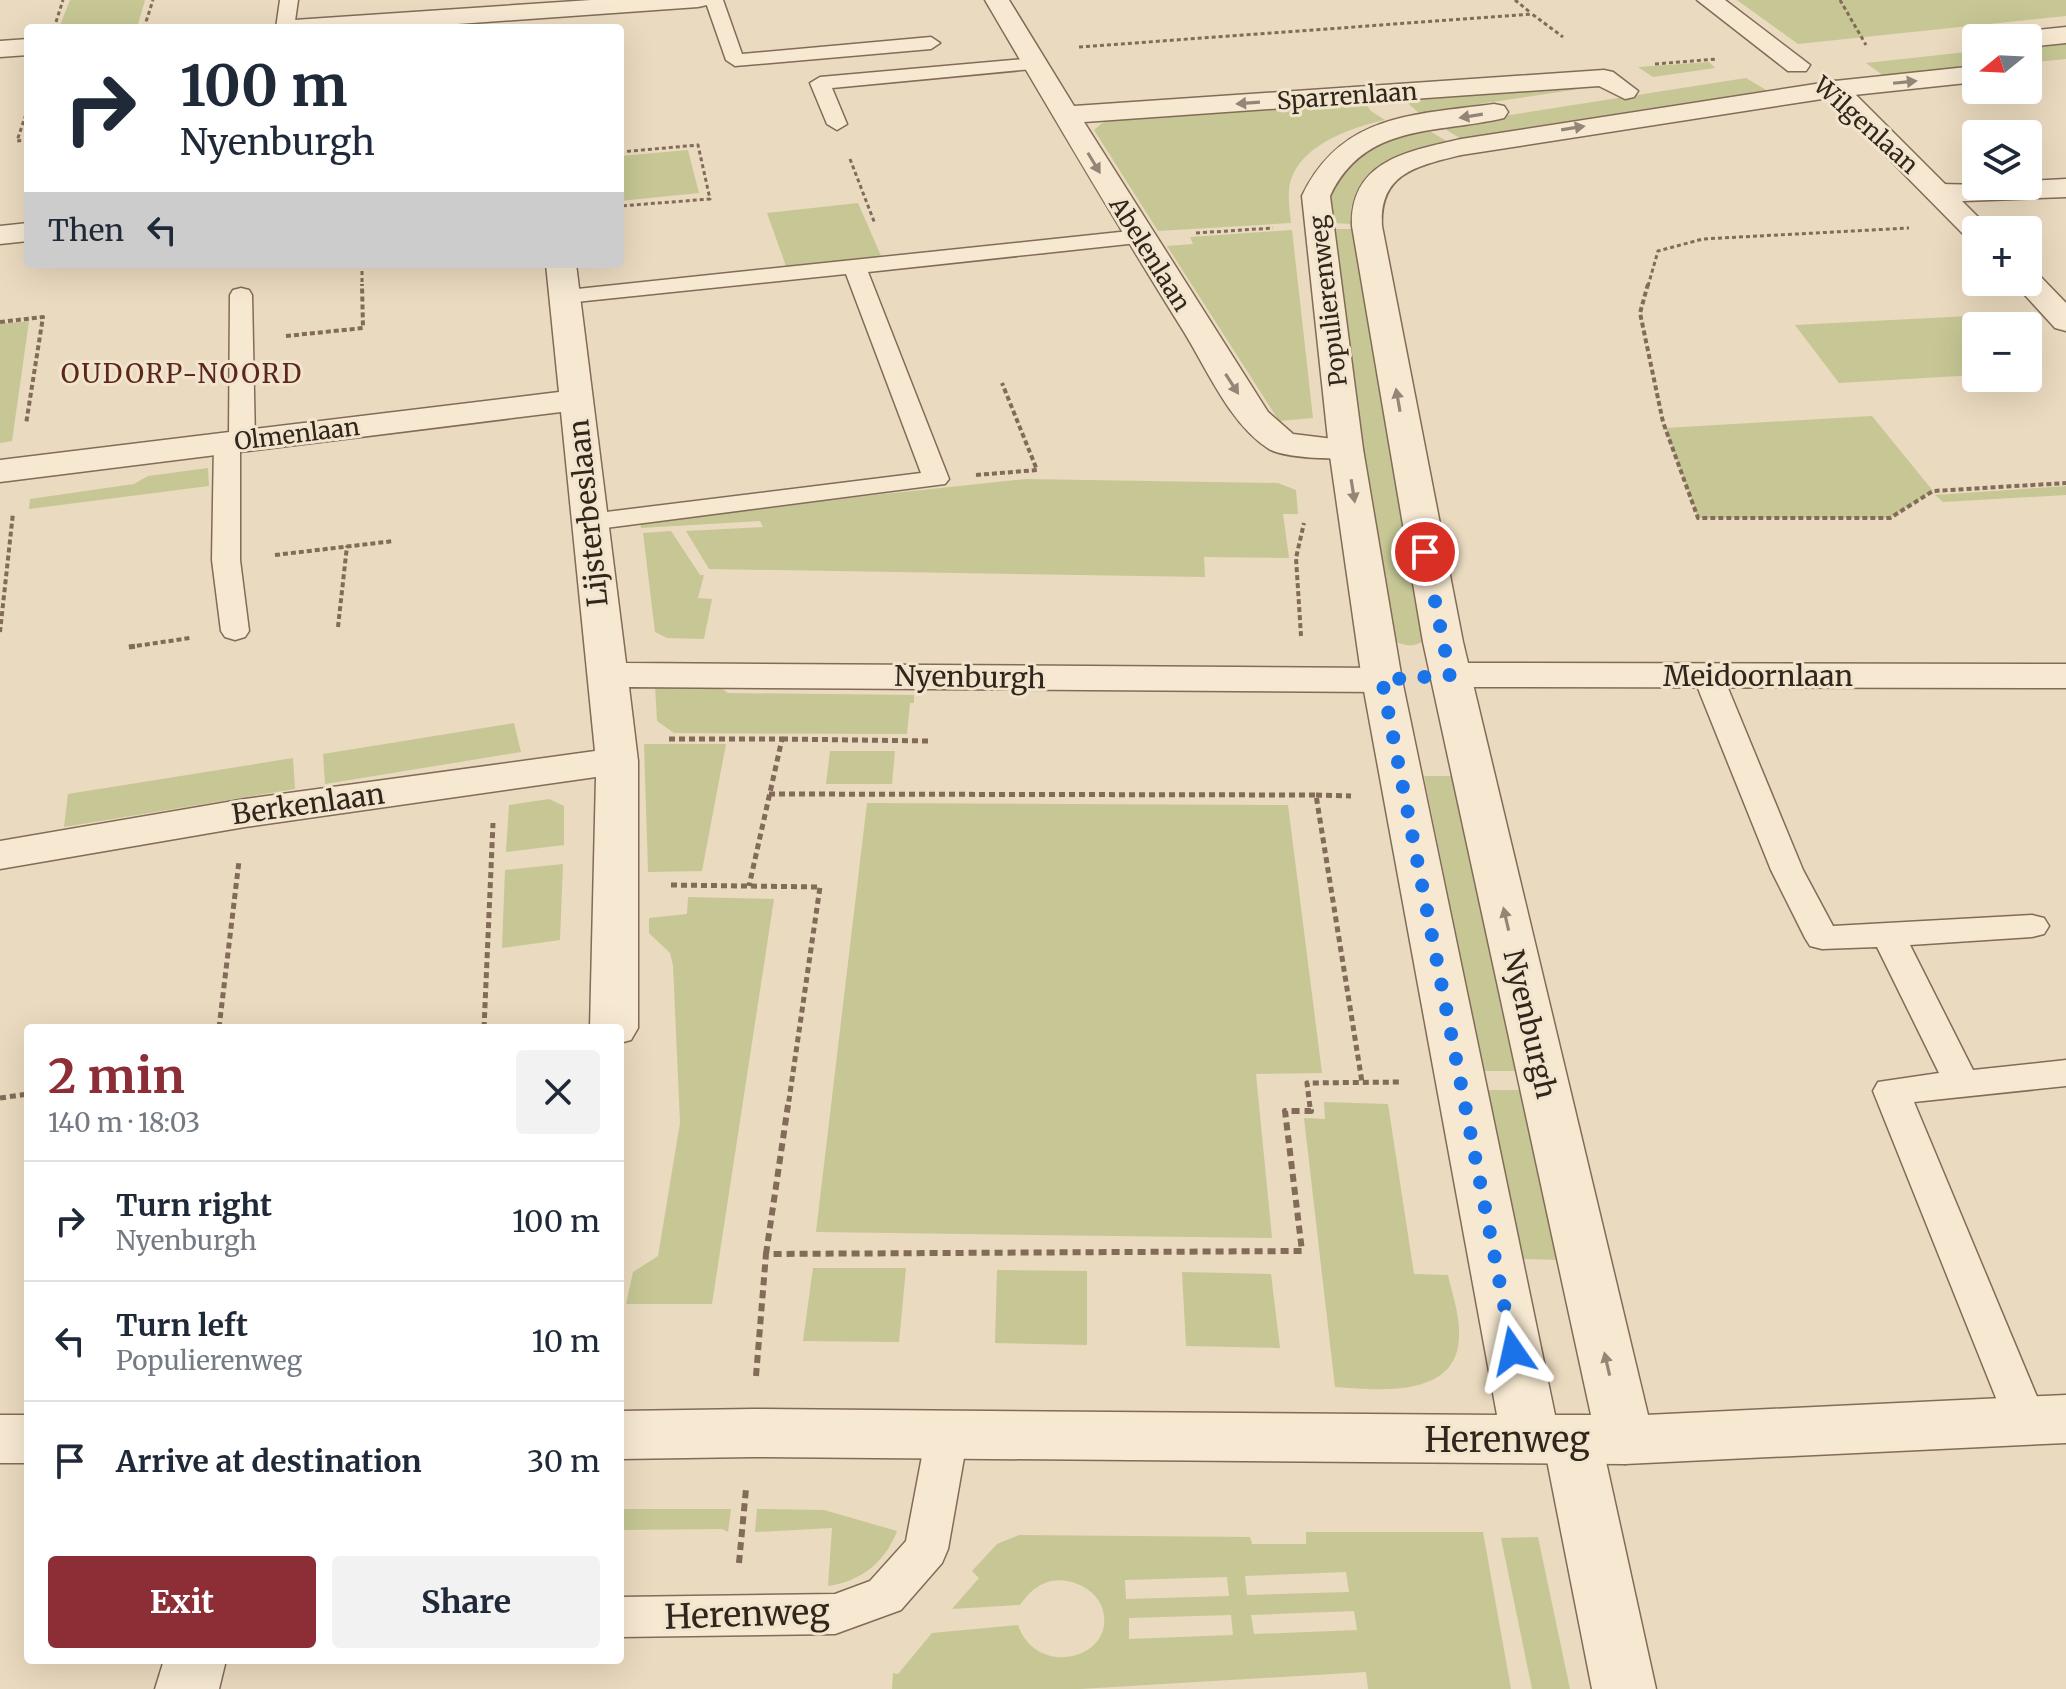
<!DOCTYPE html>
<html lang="en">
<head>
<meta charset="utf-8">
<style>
	:root { --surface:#fff; --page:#f2f2f3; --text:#1f2937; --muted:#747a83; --line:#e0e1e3; --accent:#8d2d36 }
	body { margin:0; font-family:Merriweather,serif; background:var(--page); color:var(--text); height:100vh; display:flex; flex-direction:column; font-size:30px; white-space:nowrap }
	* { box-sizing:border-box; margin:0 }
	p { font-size:26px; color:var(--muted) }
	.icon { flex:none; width:44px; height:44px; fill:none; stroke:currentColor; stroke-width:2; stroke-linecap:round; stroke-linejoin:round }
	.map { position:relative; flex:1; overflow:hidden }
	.drawer { position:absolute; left:24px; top:1024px; width:600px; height:640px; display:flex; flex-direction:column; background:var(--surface); border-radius:8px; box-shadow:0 8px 32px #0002 }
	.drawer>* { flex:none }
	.top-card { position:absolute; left:24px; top:24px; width:600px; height:244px; border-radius:8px; box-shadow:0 8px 32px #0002; background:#fff; color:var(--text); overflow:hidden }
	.needle { width:52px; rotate:252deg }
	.tools { position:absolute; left:1962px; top:24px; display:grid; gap:16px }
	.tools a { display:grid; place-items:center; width:80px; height:80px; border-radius:8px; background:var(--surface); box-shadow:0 8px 32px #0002; font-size:40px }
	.pin { position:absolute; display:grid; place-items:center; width:68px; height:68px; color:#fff; margin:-34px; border:4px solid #fff; border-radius:50%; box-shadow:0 2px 8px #0007 }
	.me { position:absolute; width:88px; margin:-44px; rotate:349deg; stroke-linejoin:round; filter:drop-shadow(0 0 6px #0008) }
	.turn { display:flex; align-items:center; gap:28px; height:168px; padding:0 24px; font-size:36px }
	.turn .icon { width:104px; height:104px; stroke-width:2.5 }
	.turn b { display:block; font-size:56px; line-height:68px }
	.then { display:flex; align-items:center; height:76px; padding:0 24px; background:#0003; gap:16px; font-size:30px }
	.round { display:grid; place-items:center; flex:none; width:84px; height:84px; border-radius:8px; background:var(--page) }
	.overview { display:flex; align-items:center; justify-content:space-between; height:136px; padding:0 24px }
	h1 { font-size:48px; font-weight:700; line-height:60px; color:var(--accent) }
	.button { display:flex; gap:16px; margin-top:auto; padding:16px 24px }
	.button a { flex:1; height:92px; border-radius:8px; background:var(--accent); color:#fff; font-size:32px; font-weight:700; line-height:92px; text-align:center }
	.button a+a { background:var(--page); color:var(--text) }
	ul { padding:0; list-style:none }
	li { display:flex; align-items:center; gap:24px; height:120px; padding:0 24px; border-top:2px solid var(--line) }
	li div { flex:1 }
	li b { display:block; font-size:30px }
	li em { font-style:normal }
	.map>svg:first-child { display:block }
</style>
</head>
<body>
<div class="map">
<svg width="2066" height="1689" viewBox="0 0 2066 1689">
	<rect width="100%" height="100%" fill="#eadabf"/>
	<g fill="#c6c794" fill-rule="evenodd">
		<polygon points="70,0 145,0 138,24 59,28"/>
		<polygon points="1737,0 2066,0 2066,16 1798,44"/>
		<polygon points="2066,41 2066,59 2028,63 2028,45"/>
		<polygon points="1976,51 1976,69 1888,79 1866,63"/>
		<polygon points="1709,62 1715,68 1653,77 1638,67"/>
		<polygon points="1746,78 1773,94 1463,140 1440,126"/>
		<polygon points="1577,87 1579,89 1419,113 1402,98"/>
		<path d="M1364,102L1371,111L1385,120C1349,128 1293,147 1289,191C1288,201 1290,212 1291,223L1158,231L1094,130L1102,123L1115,119Z"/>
		<path d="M1426,129L1450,143L1361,188L1353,205L1354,224L1331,223C1330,213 1328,202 1330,192C1338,155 1395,138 1426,129Z"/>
		<polygon points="688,150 699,193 620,201 620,156"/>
		<polygon points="858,203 882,258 787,269 767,213"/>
		<path d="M1331,229H1355L1425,639C1416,648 1405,646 1394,641L1375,538Z"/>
		<polygon points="1292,230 1313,418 1279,421 1167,246 1193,244 1190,237"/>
		<polygon points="1988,315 1999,326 1976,326 1976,375 1839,383 1795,325"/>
		<polygon points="29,321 12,441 0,443 0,324"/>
		<polygon points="1872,416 1933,491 1890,518 1698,518 1665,428"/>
		<polygon points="208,468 209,486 29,509 30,499 134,484 148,476"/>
		<polygon points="1026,479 1278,483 1296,490 1298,514 1283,514 1289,558 1204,557 1205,577 709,569 686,531 763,527 760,521 641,528 639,520"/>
		<polygon points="2066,486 2066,495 1943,502 1935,495"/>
		<polygon points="671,531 700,575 704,575 698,598 712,599 704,639 667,638 655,632 643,533"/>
		<polygon points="714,683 728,693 914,695 914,703 910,703 907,734 674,733 657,721 655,686"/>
		<polygon points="514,723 521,752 325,784 323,754"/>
		<polygon points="644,744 726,744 702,871 648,872"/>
		<polygon points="830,751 895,751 892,784 826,784"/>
		<polygon points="293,758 295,789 64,827 68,794"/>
		<polygon points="1424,776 1455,776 1520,1071 1484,1071"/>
		<polygon points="549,799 564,806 564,845 506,852 509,805"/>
		<polygon points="867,803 1288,805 1322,1073 1256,1074 1272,1238 816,1232"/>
		<polygon points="563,864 560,940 502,948 505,870"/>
		<polygon points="688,897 774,899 712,1304 626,1304 633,1272 658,1256 680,1123 673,965 670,953 649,933 649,918 687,914"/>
		<polygon points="1488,1090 1524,1090 1561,1260 1523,1259"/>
		<path d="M1324,1102L1388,1104L1414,1274L1448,1275C1452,1293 1459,1313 1459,1331C1462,1400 1379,1390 1335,1387L1304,1118L1325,1119Z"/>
		<polygon points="813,1268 906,1268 899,1342 803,1341"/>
		<polygon points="997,1270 1087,1271 1087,1345 995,1343"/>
		<polygon points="1182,1272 1271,1274 1280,1348 1186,1346"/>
		<polygon points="620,1509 731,1509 728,1532 722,1529 620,1530"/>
		<path d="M757,1509L824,1510L897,1531C885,1562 862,1581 828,1586L832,1528L755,1532Z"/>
		<path d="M1306,1532H1483L1511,1689H1368L1366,1672L1080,1689H892L893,1673L898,1674L932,1633L1018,1625C1038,1682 1122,1656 1101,1605C1094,1591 1082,1584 1067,1581C1046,1577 1031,1589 1020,1605L952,1609L979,1578L972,1571L997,1544L1019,1535L1250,1537L1252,1544H1306ZM1346,1572L1349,1592L1247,1595L1245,1576ZM1227,1577L1229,1596L1126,1599L1125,1580ZM1354,1611L1357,1630L1254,1634L1251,1615ZM1231,1615L1233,1635L1129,1639V1618Z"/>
		<polygon points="1538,1537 1570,1689 1532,1689 1501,1538"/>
	</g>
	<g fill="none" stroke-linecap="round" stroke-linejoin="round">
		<defs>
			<g id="service">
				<polygon points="280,0 298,0 294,28 276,28"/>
				<polygon points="705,0 723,0 742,54 931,37 940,43 931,49 735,66 726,60"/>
				<polygon points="1036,58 1045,64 1043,68 832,88 847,124 837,130 827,124 810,83 820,77"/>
				<polygon points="1139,230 1150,237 1147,242 868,272 949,479 945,484 590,530 581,528 577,522 581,516 590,514 921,473 846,274 566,303 558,301 555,296 558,291"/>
				<polygon points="241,288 249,290 252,295 255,441 251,446 240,448 240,560 249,631 245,637 235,640 225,637 221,631 212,560 214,443 218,438 229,436 230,295 233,290"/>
				<polygon points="1708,667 1718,670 1723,676 1803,870 1833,926 2032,915 2044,918 2049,926 2044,934 2032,937 1910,945 1973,1070 2066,1060 2066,1086 1914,1102 2048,1423 2042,1435 2027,1440 2012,1435 2006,1423 1873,1091 1878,1082 1939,1073 1877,947 1822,949 1810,946 1805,938 1771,870 1693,676 1698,670"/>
				<polygon points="947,1417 962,1423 968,1435 948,1549 942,1563 901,1610 835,1634 620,1637 620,1597 835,1594 870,1581 906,1541 926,1435 932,1423"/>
			</g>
			<polygon id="pedestrian" points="2066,179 2066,197 1940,202 1930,199 1926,193 1930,187 1940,184 2028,186 2028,181"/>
			<g id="minor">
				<polygon points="591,0 710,0 707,5 698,7 402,28 281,28 285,23 294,20"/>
				<path d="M985,0H1009L1074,106L1604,70L1613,72L1638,91L1634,97L1625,99L1599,86L1084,122L1268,412L1293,434L1358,442L1363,449L1358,456C1341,461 1284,458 1269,449C1230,424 1208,371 1184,332C1115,222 1050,111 985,0Z"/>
				<polygon points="1697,0 1725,0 1810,65 1806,71 1788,71"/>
				<polygon points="28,39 28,55 0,57 0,41"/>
				<polygon points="1835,81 1844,83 1991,230 1976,230 1976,239 1965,236 1826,95 1822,89 1826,83"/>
				<polygon points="28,223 28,241 0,244 0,226"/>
				<polygon points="546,264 576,264 626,663 1382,668 1396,671 1402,680 1396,689 1382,692 629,687 638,761 638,1028 631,1040 620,1043 620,1028 590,1028 596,777 245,827 0,869 0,841 245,799 595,751 561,412 0,482 0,460 559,392"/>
				<polygon points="2028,273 2039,275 2066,303 2066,331 2055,328 2013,282 2028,282"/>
				<polygon points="1450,663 2066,664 2066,688 1450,687 1436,684 1430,675 1436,666"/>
				<polygon points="2066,1395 2066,1443 1625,1464 1605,1457 1656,1689 1592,1689 1543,1440 1552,1423 1572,1416 1592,1423 1598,1435 1605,1423 1625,1416"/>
				<polygon points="164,1660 226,1660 219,1689 155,1689"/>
			</g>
			<g id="tertiary">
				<polygon points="2066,27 2066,43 2028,47 2028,38 2016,38 2028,31"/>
				<path d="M1976,66V82L1835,97L1461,155C1417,166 1379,173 1382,226L1463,642L1654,1440L1645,1457L1625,1464L752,1457L620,1459V1411L752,1409L1497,1415L1362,680L1329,449L1302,196C1341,114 1413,115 1494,104L1504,106L1508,112L1504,118C1437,134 1365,122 1330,196L1363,449L1402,680L1555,1415H1591L1423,642L1352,226C1350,160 1409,151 1461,139L1835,81Z"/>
				<rect x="0" y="1415" width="28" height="48"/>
			</g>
		</defs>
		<use href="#service" stroke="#826b59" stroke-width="3"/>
		<use href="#pedestrian" stroke="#826b59" stroke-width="3"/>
		<use href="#minor" stroke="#826b59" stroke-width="3"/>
		<use href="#tertiary" stroke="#826b59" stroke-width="3"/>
		<g stroke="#826b59" stroke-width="3" stroke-dasharray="4 3" stroke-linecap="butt">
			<polyline points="1515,0 1531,13"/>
			<polyline points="1840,0 1866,45"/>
			<polyline points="56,22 63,0"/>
			<polyline points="144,28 153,0"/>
			<polyline points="1079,47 1532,14 1563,37"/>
			<polyline points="1655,64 1717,59"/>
			<polyline points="28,108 17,141 28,140"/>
			<polyline points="620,152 698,145 710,199 620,206"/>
			<polyline points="850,159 875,224"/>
			<polyline points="1196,233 1273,228"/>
			<polyline points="362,264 362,286"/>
			<polyline points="1648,286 1658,251 1703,239 1909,228"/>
		</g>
		<g stroke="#826b59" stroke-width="4" stroke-dasharray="5 3" stroke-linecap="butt">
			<polyline points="1648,284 1640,313 1663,422 1698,518 1890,518 1933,491 2066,483"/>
			<polyline points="0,322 43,317 26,424"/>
			<polyline points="286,336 363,328 362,284"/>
			<polyline points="976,475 1037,470 1002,383"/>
			<polyline points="275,555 394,541"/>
			<polyline points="338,627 347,546"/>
			<polyline points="0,632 13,513"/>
			<polyline points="1301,636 1296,558 1304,523"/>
			<polyline points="129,647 190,638"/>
		</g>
		<g stroke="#826b59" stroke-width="5" stroke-dasharray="6 4" stroke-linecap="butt">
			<polyline points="129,647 138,646"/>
			<polyline points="669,739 782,739 749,886"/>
			<polyline points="782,739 930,741"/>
			<polyline points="769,794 1316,795 1362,1082"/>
			<polyline points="1316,795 1351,796"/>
			<polyline points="671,885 820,887 788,1107"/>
			<polyline points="219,1028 239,861"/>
			<polyline points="484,1028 493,823"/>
			<polyline points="0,1098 28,1094"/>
			<polyline points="1310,1107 1307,1083 1402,1082"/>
		</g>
		<g stroke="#826b59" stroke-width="6" stroke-dasharray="8 5" stroke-linecap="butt">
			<polyline points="766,1254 788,1105"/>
			<polyline points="756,1376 766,1254 1302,1251 1285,1111 1311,1111 1310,1105"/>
			<polyline points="739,1563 746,1489"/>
		</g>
		<use href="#service" fill="#f6e8d1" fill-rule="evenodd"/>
		<use href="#pedestrian" fill="#f6e8d1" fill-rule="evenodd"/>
		<use href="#minor" fill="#f6e8d1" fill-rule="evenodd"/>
		<use href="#tertiary" fill="#f6e8d1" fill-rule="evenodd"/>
	</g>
	<defs><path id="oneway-solid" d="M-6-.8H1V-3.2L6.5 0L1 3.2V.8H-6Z" transform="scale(2)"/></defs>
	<g fill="#948676">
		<use href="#oneway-solid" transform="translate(1905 82) rotate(-6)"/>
		<use href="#oneway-solid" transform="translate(1248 103) rotate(176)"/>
		<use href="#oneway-solid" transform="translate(1471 116) rotate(171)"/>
		<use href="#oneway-solid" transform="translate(1573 128) rotate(-9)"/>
		<use href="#oneway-solid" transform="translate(1094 163) rotate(59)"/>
		<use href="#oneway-solid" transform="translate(1232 384) rotate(57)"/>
		<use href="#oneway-solid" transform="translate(1398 400) rotate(-100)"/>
		<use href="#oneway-solid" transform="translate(1353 491) rotate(81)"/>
		<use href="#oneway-solid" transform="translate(1506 919) rotate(-103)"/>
		<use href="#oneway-solid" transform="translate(1607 1364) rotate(-103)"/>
	</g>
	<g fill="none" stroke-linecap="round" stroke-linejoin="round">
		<polyline stroke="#1a73e8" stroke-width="14" stroke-dasharray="0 25.2" points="1425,552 1450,675 1382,680 1513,1351"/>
	</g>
	<g text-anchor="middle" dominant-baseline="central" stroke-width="6" stroke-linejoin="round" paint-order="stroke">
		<g font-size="24" fill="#32251c" stroke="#f2e5ce">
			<text transform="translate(1347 96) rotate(-4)">Sparrenlaan</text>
			<text transform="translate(1866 125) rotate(42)">Wilgenlaan</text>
			<text transform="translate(1150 254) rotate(58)">Abelenlaan</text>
			<text transform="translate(1328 301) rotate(-97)">Populierenweg</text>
			<text transform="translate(297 434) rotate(-7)">Olmenlaan</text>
		</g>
		<g font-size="26" letter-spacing="2" fill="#5c261e" stroke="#f2e5ce">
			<text x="182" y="373">OUDORP-NOORD</text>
		</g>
		<g font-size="28" fill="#32251c" stroke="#f2e5ce">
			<text transform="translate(588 513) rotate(-96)">Lijsterbeslaan</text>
			<text x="1758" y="676">Meidoornlaan</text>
			<text transform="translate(970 677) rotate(1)">Nyenburgh</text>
			<text transform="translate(308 804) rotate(-8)">Berkenlaan</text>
			<text transform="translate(1530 1024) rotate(77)">Nyenburgh</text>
		</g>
		<g font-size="34" fill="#32251c" stroke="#f2e5ce">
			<text x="1507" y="1440">Herenweg</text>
			<text transform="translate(747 1614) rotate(-2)">Herenweg</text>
		</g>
	</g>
</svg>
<div class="tools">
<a><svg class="needle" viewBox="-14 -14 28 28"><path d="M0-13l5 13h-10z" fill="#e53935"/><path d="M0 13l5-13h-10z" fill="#747a83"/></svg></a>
<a><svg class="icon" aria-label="layers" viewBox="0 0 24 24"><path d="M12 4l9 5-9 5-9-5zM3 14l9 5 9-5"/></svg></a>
<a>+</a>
<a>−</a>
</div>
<div class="pin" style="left:1425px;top:552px;background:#d93025"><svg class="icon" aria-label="arrive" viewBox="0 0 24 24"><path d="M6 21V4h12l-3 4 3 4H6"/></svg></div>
<svg class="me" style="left:1513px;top:1351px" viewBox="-20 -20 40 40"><path d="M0-17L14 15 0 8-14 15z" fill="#1a73e8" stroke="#fff" stroke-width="4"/></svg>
<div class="top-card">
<div class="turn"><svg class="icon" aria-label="right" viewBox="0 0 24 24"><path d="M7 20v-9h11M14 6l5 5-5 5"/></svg><div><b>100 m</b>Nyenburgh</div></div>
<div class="then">Then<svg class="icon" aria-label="left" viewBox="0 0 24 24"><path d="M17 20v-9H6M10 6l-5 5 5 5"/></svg></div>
</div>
<section class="drawer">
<div class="overview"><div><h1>2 min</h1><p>140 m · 18:03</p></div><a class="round"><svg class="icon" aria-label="close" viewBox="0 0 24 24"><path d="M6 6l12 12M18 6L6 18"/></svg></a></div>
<ul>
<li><svg class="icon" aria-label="right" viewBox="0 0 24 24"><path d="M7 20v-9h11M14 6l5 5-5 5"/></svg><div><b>Turn right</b><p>Nyenburgh</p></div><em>100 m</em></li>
<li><svg class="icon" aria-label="left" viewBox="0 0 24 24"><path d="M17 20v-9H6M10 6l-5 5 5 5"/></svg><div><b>Turn left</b><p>Populierenweg</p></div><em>10 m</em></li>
<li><svg class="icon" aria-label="arrive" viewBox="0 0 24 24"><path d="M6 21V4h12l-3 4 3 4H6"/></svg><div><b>Arrive at destination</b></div><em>30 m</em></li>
</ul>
<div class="button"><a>Exit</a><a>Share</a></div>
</section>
</div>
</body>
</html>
